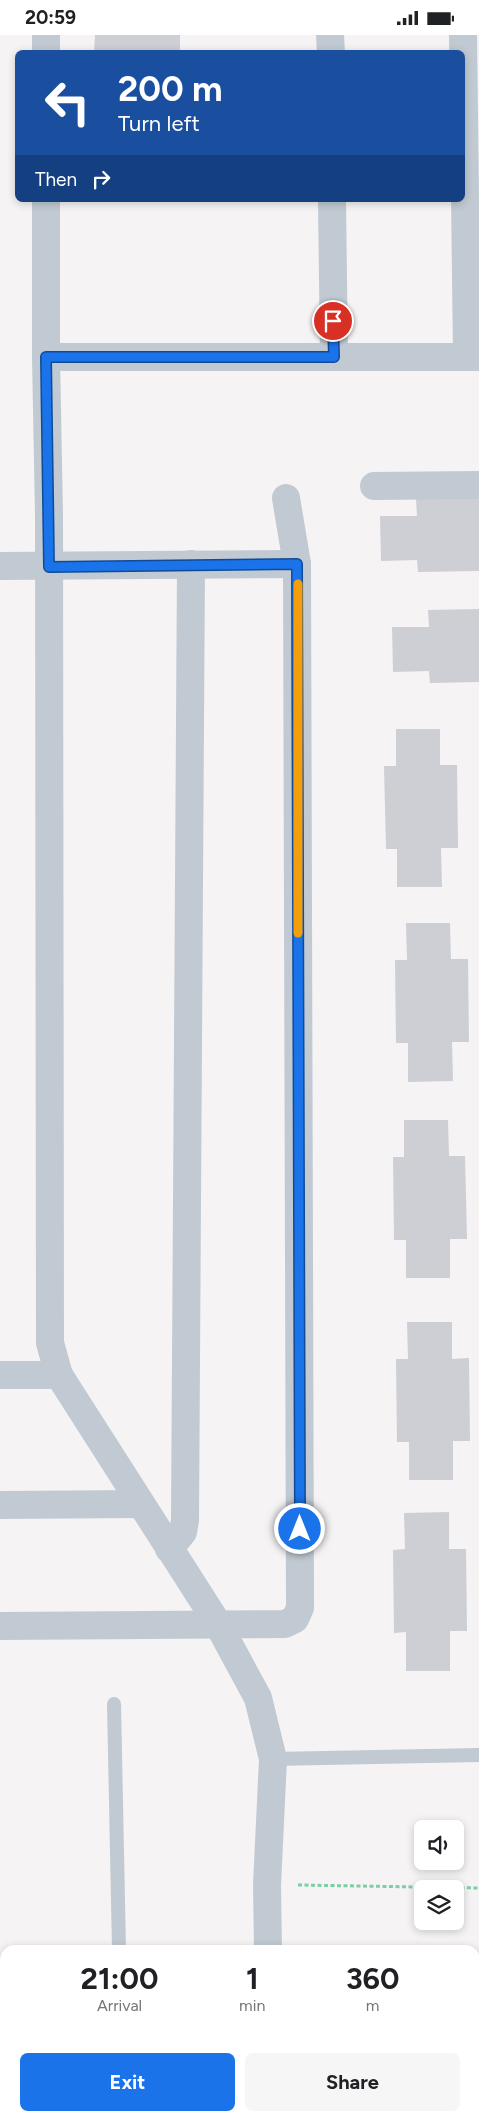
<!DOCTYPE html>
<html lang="en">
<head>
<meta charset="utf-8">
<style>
	:root { --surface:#fff; --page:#f6f6f6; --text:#202124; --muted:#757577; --accent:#1a73e8 }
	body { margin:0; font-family:Figtree,sans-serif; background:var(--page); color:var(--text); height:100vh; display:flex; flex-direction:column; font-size:19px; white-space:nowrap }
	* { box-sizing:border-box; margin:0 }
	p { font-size:16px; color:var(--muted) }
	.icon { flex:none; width:28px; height:28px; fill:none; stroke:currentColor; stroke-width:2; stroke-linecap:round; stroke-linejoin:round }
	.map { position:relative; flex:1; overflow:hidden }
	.sheet { position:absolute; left:0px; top:1910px; width:480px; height:176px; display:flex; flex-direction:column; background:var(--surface); border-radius:15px 15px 0 0; box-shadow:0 2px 8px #0003 }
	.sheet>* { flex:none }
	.guide { position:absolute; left:15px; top:15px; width:450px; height:152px; border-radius:8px; box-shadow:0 2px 8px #0003; background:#1a4fa0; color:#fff; overflow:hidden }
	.tools { position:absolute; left:414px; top:1785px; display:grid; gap:10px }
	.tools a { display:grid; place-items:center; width:50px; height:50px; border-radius:8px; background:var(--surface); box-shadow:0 2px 8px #0003; font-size:25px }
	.pin { position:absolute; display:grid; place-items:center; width:42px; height:42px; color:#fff; margin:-21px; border:2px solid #fff; border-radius:50%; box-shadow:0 1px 5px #0007 }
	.me { position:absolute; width:55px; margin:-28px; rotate:0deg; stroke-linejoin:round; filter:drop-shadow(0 0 4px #0008) }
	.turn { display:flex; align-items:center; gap:18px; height:105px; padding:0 20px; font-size:22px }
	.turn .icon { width:65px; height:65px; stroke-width:2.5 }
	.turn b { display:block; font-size:35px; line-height:42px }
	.then { display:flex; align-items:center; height:48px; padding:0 20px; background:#0003; gap:10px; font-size:19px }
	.eta { display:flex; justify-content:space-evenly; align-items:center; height:85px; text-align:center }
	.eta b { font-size:30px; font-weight:700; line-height:35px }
	.button { display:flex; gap:10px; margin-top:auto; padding:10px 20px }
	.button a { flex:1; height:58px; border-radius:8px; background:var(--accent); color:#fff; font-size:20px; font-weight:700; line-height:58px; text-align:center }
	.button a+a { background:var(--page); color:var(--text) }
	.status { display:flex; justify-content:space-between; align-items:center; height:35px; padding:0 25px; background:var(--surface); direction:ltr }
	.status svg { height:14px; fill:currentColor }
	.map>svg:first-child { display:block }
</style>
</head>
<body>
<div class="status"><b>20:59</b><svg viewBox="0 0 49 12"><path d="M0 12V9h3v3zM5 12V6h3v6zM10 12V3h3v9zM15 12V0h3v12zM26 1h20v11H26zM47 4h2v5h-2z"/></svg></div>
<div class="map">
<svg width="479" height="2086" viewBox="0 0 479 2086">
	<rect width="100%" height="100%" fill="#f5f3f3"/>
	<polygon fill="#c3f1d5" points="475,2019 479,2019 479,2086 416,2086 416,2081 475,2081"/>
	<g fill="#cdcfd5">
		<polygon points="95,0 180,0 180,18 94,18"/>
		<polygon points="479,462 479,536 418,537 417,525 381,526 380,481 417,481 416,464"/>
		<polygon points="479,574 479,647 430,648 429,636 393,637 392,592 429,592 428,575"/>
		<polygon points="396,694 440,694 440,730 457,730 458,813 441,813 442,852 397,852 397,814 386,814 384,731 396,731"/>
		<polygon points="406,888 450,888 451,924 468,924 469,1007 452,1007 453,1046 408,1047 408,1008 396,1008 395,925 407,925"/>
		<polygon points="404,1085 448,1085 449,1121 465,1121 467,1204 450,1204 450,1243 406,1243 406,1205 394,1205 393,1122 404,1122"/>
		<polygon points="407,1287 452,1287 452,1324 469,1323 470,1406 453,1406 453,1445 409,1445 409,1407 397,1407 396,1324 408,1324"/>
		<polygon points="449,1477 449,1514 466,1514 467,1596 450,1596 450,1636 406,1636 406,1597 394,1598 393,1515 405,1514 404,1478"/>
	</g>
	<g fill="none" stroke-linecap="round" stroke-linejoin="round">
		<g stroke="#7ad0a6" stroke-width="3" stroke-dasharray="4 2.5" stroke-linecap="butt">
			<polyline points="298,1850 479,1853"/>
			<polyline points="158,2081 158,2086"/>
			<polyline points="270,2081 270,2086"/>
			<polyline points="26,2086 26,2081"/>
		</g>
		<g stroke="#c1cad2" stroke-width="14">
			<polyline points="114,1669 119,1915"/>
			<polyline points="273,1724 479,1720"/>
		</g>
		<g stroke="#c1cad2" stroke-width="28">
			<polyline points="330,0 331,18"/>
			<polyline points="463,0 467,322"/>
			<polyline points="46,18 46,0"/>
			<polyline points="332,165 334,322"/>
			<polyline points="46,322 46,165"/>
			<polyline points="374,451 479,450"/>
			<polyline points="0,531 297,529"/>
			<polyline points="0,1340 59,1340"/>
			<polyline points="0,1470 141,1469"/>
			<polyline points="169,1514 183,1497 185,1485 191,529"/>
			<polyline points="0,1591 285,1589 295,1584 300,1573 297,529 286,463"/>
			<polyline points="0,1951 5,1951"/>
		</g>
		<g stroke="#c1cad2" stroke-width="28">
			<polyline points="268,1915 267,1850 273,1724 258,1663 218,1589 59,1340 50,1308 49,480 46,322 479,322"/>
			<polyline points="475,1992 479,1992"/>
		</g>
	</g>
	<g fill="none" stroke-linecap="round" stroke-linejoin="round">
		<defs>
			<polyline id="route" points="300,1494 297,529 49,532 46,322 334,322 333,286"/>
		</defs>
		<use href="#route" stroke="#114b97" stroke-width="12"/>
		<use href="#route" stroke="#1a73e8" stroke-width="9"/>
		<polyline stroke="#f59e0b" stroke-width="9" points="298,549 298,898"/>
	</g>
</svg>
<div class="tools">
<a><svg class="icon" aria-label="sound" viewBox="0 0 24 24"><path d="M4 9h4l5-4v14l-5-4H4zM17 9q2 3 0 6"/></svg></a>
<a><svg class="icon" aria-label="layers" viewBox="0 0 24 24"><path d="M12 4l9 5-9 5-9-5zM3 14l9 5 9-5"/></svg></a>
</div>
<div class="pin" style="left:333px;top:286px;background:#d93025"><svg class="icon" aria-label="arrive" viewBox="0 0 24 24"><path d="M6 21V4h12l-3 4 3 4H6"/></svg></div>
<svg class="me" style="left:300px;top:1494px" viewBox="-20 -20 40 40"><circle r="17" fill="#1a73e8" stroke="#fff" stroke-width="3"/><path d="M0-11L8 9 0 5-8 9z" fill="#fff"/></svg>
<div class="guide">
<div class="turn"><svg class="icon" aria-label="left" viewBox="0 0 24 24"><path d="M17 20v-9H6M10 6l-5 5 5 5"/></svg><div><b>200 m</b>Turn left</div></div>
<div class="then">Then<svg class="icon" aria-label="right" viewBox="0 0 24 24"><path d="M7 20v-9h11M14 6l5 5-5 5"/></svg></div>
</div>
<section class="sheet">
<div class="eta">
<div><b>21:00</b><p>Arrival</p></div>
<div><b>1</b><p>min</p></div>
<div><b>360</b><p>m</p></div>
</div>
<div class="button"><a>Exit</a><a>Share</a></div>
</section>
</div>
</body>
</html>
